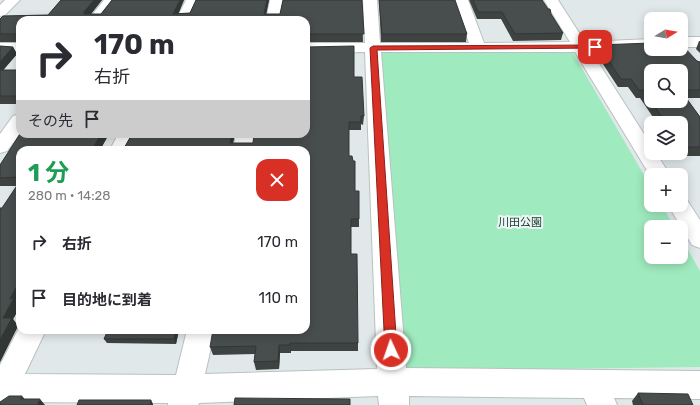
<!DOCTYPE html>
<html lang="ja">
<head>
<meta charset="utf-8">
<style>
	:root { --surface:#fff; --page:#f7f7f7; --text:#2b2b33; --muted:#7c7c81 }
	body { margin:0; font-family:Rubik,"Noto Sans JP",sans-serif; background:var(--page); color:var(--text); height:100vh; display:flex; flex-direction:column; font-size:15px; white-space:nowrap }
	* { box-sizing:border-box; margin:0 }
	p { font-size:13px; color:var(--muted) }
	.icon { flex:none; width:22px; height:22px; fill:none; stroke:currentColor; stroke-width:2; stroke-linecap:round; stroke-linejoin:round }
	.map { position:relative; flex:1; overflow:hidden }
	.details { position:absolute; left:16px; top:146px; width:294px; height:188px; display:flex; flex-direction:column; background:var(--surface); border-radius:12px; box-shadow:0 2px 10px #0003 }
	.details>* { flex:none }
	.banner { position:absolute; left:16px; top:16px; width:294px; height:122px; border-radius:12px; box-shadow:0 2px 10px #0003; background:#fff; color:var(--text); overflow:hidden }
	.needle { width:26px; rotate:79deg }
	.fabs { position:absolute; left:644px; top:12px; display:grid; gap:8px }
	.fabs a { display:grid; place-items:center; width:44px; height:44px; border-radius:8px; background:var(--surface); box-shadow:0 2px 10px #0003; font-size:20px }
	.pin { position:absolute; display:grid; place-items:center; width:34px; height:34px; color:#fff; margin:-17px; border-radius:8px; box-shadow:0 2px 6px #0006 }
	.me { position:absolute; width:44px; margin:-22px; rotate:357deg; stroke-linejoin:round; filter:drop-shadow(0 0 3px #0008) }
	.turn { display:flex; align-items:center; gap:14px; height:84px; padding:0 12px; font-size:18px }
	.turn .icon { width:52px; height:52px; stroke-width:2.5 }
	.turn b { display:block; font-size:28px; line-height:34px }
	.then { display:flex; align-items:center; height:38px; padding:0 12px; background:#0003; gap:8px; font-size:15px }
	.round { display:grid; place-items:center; flex:none; width:42px; height:42px; border-radius:12px; background:var(--page) }
	.summary { display:flex; align-items:center; justify-content:space-between; height:68px; padding:0 12px }
	h1 { font-size:24px; font-weight:700; line-height:30px; color:#1e9e55 }
	ul { padding:0; list-style:none }
	li { display:flex; align-items:center; gap:12px; height:56px; padding:0 12px }
	li div { flex:1 }
	li b { display:block; font-size:15px }
	li em { font-style:normal }
	.map>svg:first-child { display:block }
</style>
</head>
<body>
<div class="map">
<svg width="700" height="405" viewBox="0 0 700 405">
	<rect width="100%" height="100%" fill="#e1e8ea"/>
	<polygon fill="#9feabe" points="377,51 573,53 651,187 651,205 662,205 674,227 651,227 651,257 681,257 681,238 700,271 700,367 400,371"/>
	<g fill="none" stroke-linecap="round" stroke-linejoin="round">
		<defs>
			<g id="minor">
				<polygon points="104,0 118,0 102,20 88,20"/>
				<polygon points="186,0 200,0 190,20 176,20"/>
				<polygon points="270,0 284,0 280,20 266,20"/>
				<polygon points="363,0 377,0 380,43 469,43 454,0 468,0 484,43 570,42 544,0 558,0 585,42 651,39 651,49 591,51 651,145 651,153 656,153 670,175 651,175 651,177 575,52 381,52 406,368 700,371 700,399 614,398 617,405 587,405 584,398 409,396 409,405 379,405 378,396 199,403 198,405 168,405 168,403 13,402 11,405 0,405 0,365 20,326 20,330 46,330 25,374 176,375 187,330 215,330 205,374 377,369 365,52 306,53 306,43 365,43"/>
				<rect x="681" y="37" width="19" height="10"/>
				<rect x="0" y="43" width="20" height="10"/>
				<polygon points="20,114 20,133 7,151 0,153 0,134 13,116"/>
				<polygon points="118,134 138,134 130,150 110,150"/>
				<polygon points="236,134 256,134 253,150 233,150"/>
				<polygon points="681,198 687,200 700,220 700,248 692,245 668,205 681,205"/>
			</g>
			<polygon id="major" points="5,0 20,0 5,15 0,16 0,5"/>
		</defs>
		<use href="#minor" stroke="#bac0c2" stroke-width="2"/>
		<use href="#major" stroke="#bac0c2" stroke-width="2"/>
		<use href="#minor" fill="#fff" fill-rule="evenodd"/>
		<use href="#major" fill="#fff" fill-rule="evenodd"/>
	</g>
	<g fill="#3e4342" fill-rule="evenodd">
		<polygon points="61,0 102,0 91,14 101,14 112,0 184,0 178,14 190,13 196,0 269,0 266,14 280,14 283,0 362,0 363,42 306,42 306,20 20,20 20,46 18,42 0,42 0,19 3,16 48,15"/>
		<polygon points="379,0 467,34 466,42 381,42"/>
		<polygon points="469,0 542,0 563,33 561,40 513,41 501,19 477,19"/>
		<polygon points="699,41 700,41 700,53 696,49"/>
		<path d="M598,45L697,61L700,62V98H686L700,117V156H679L677,153H681V123H657L640,98H636L628,87H618L595,52ZM681,71V101H651Z"/>
		<polygon points="0,46 13,47 17,54 3,70 20,70 20,104 0,104"/>
		<polygon points="354,77 364,116 363,125 361,124 361,130 349,130 349,156 353,161 355,191 359,219 359,227 351,227 351,254 358,343 358,351 291,351 291,353 280,353 279,369 256,370 254,362 255,354 213,355 210,347 306,330 306,150 123,150 132,134 235,134 233,143 253,143"/>
		<polygon points="20,134 109,134 100,150 20,150 20,299 18,304 20,307 13,319 18,326 0,362 0,208 2,208 17,186 0,186 0,165"/>
		<polygon points="108,330 179,330 176,344 107,343 104,339"/>
		<polygon points="638,393 693,405 633,405 632,401"/>
	</g>
	<g fill="#323736">
		<polygon points="94,0 102,0 87,19 84,14 84,12"/>
		<polygon points="180,0 184,0 177,17 173,14"/>
		<polygon points="267,0 269,0 265,20 264,14"/>
		<polygon points="20,39 20,46 18,42"/>
		<polygon points="13,47 17,54 0,74 0,62"/>
		<polygon points="101,134 109,134 100,150 92,150"/>
		<polygon points="232,134 235,134 232,147 230,143"/>
		<polygon points="20,280 20,299 18,304 20,307 13,319 18,326 0,362 0,340 3,318 10,299"/>
		<polygon points="176,330 179,330 176,344 174,339"/>
		<polygon points="279,345 280,353 279,369 278,361"/>
		<polygon points="22,396 29,404 20,399"/>
		<polygon points="40,399 45,405 37,405"/>
		<polygon points="151,400 153,404 153,405 150,405"/>
	</g>
	<g fill="#484e4d" stroke="#323736">
		<polygon points="61,0 94,0 84,12 84,14 101,14 112,0 180,0 173,14 190,13 196,0 267,0 264,14 280,14 283,0 362,0 364,34 306,34 306,20 183,20 184,17 135,17 133,20 20,20 20,39 18,42 17,34 0,34 0,19 3,16 48,15"/>
		<polygon points="379,0 455,0 467,34 382,34"/>
		<polygon points="473,0 542,0 548,9 550,9 551,14 563,33 515,34 502,12 478,12"/>
		<polygon points="651,43 651,49 681,49 681,44 697,61 700,62 700,90 681,90 681,71 651,71 651,101 643,90 639,90 631,79 621,79 598,45"/>
		<polygon points="0,46 13,47 0,62"/>
		<polygon points="354,46 354,77 362,77 364,116 361,116 361,122 349,122 349,156 352,156 353,161 355,161 355,191 359,191 359,219 351,219 351,254 357,254 358,343 290,343 290,345 279,345 278,361 254,362 256,346 210,347 213,330 306,330 306,150 249,150 250,147 221,148 220,150 123,150 127,143 132,134 232,134 230,143 253,143 254,134 306,134 306,47"/>
		<rect x="0" y="70" width="20" height="26"/>
		<polygon points="681,91 700,117 700,147 683,147 681,144 681,123 666,123 651,101 681,101"/>
		<polygon points="20,134 101,134 92,150 20,150 20,177 0,178 0,165"/>
		<polygon points="20,181 20,280 10,299 14,298 3,318 12,318 0,340 0,208 2,208"/>
		<polygon points="108,330 176,330 174,339 104,339"/>
		<polygon points="638,393 688,394 693,405 643,405"/>
		<polygon points="9,396 22,396 20,399 40,399 37,405 0,405 0,402"/>
		<polygon points="235,398 350,399 350,405 234,405"/>
		<polygon points="79,400 151,400 150,405 77,405"/>
	</g>
	<polygon fill="#d93025" stroke="#8d1f18" points="595,45 598,47 597,48 377,50 397,350 395,354 391,355 387,354 385,350 370,48 373,46"/>
	<g text-anchor="middle" dominant-baseline="central" stroke-width="4" stroke-linejoin="round" paint-order="stroke">
		<g font-size="11" fill="#1a412d" stroke="#eef5f7">
			<text x="520" y="222">川田公園</text>
		</g>
	</g>
</svg>
<div class="fabs">
<a><svg class="needle" viewBox="-14 -14 28 28"><path d="M0-13l5 13h-10z" fill="#e53935"/><path d="M0 13l5-13h-10z" fill="#7c7c81"/></svg></a>
<a><svg class="icon" aria-label="search" viewBox="0 0 24 24"><circle cx="10" cy="10" r="6"/><path d="M15 15l6 6"/></svg></a>
<a><svg class="icon" aria-label="layers" viewBox="0 0 24 24"><path d="M12 4l9 5-9 5-9-5zM3 14l9 5 9-5"/></svg></a>
<a>+</a>
<a>−</a>
</div>
<div class="pin" style="left:595px;top:47px;background:#d93025"><svg class="icon" aria-label="arrive" viewBox="0 0 24 24"><path d="M6 21V4h12l-3 4 3 4H6"/></svg></div>
<svg class="me" style="left:391px;top:350px" viewBox="-20 -20 40 40"><circle r="17" fill="#d93025" stroke="#fff" stroke-width="3"/><path d="M0-11L8 9 0 5-8 9z" fill="#fff"/></svg>
<div class="banner">
<div class="turn"><svg class="icon" aria-label="right" viewBox="0 0 24 24"><path d="M7 20v-9h11M14 6l5 5-5 5"/></svg><div><b>170 m</b>右折</div></div>
<div class="then">その先<svg class="icon" aria-label="arrive" viewBox="0 0 24 24"><path d="M6 21V4h12l-3 4 3 4H6"/></svg></div>
</div>
<section class="details">
<div class="summary"><div><h1>1 分</h1><p>280 m · 14:28</p></div><a class="round" style="background:#d93025;color:#fff"><svg class="icon" aria-label="close" viewBox="0 0 24 24"><path d="M6 6l12 12M18 6L6 18"/></svg></a></div>
<ul>
<li><svg class="icon" aria-label="right" viewBox="0 0 24 24"><path d="M7 20v-9h11M14 6l5 5-5 5"/></svg><div><b>右折</b></div><em>170 m</em></li>
<li><svg class="icon" aria-label="arrive" viewBox="0 0 24 24"><path d="M6 21V4h12l-3 4 3 4H6"/></svg><div><b>目的地に到着</b></div><em>110 m</em></li>
</ul>
</section>
</div>
</body>
</html>
